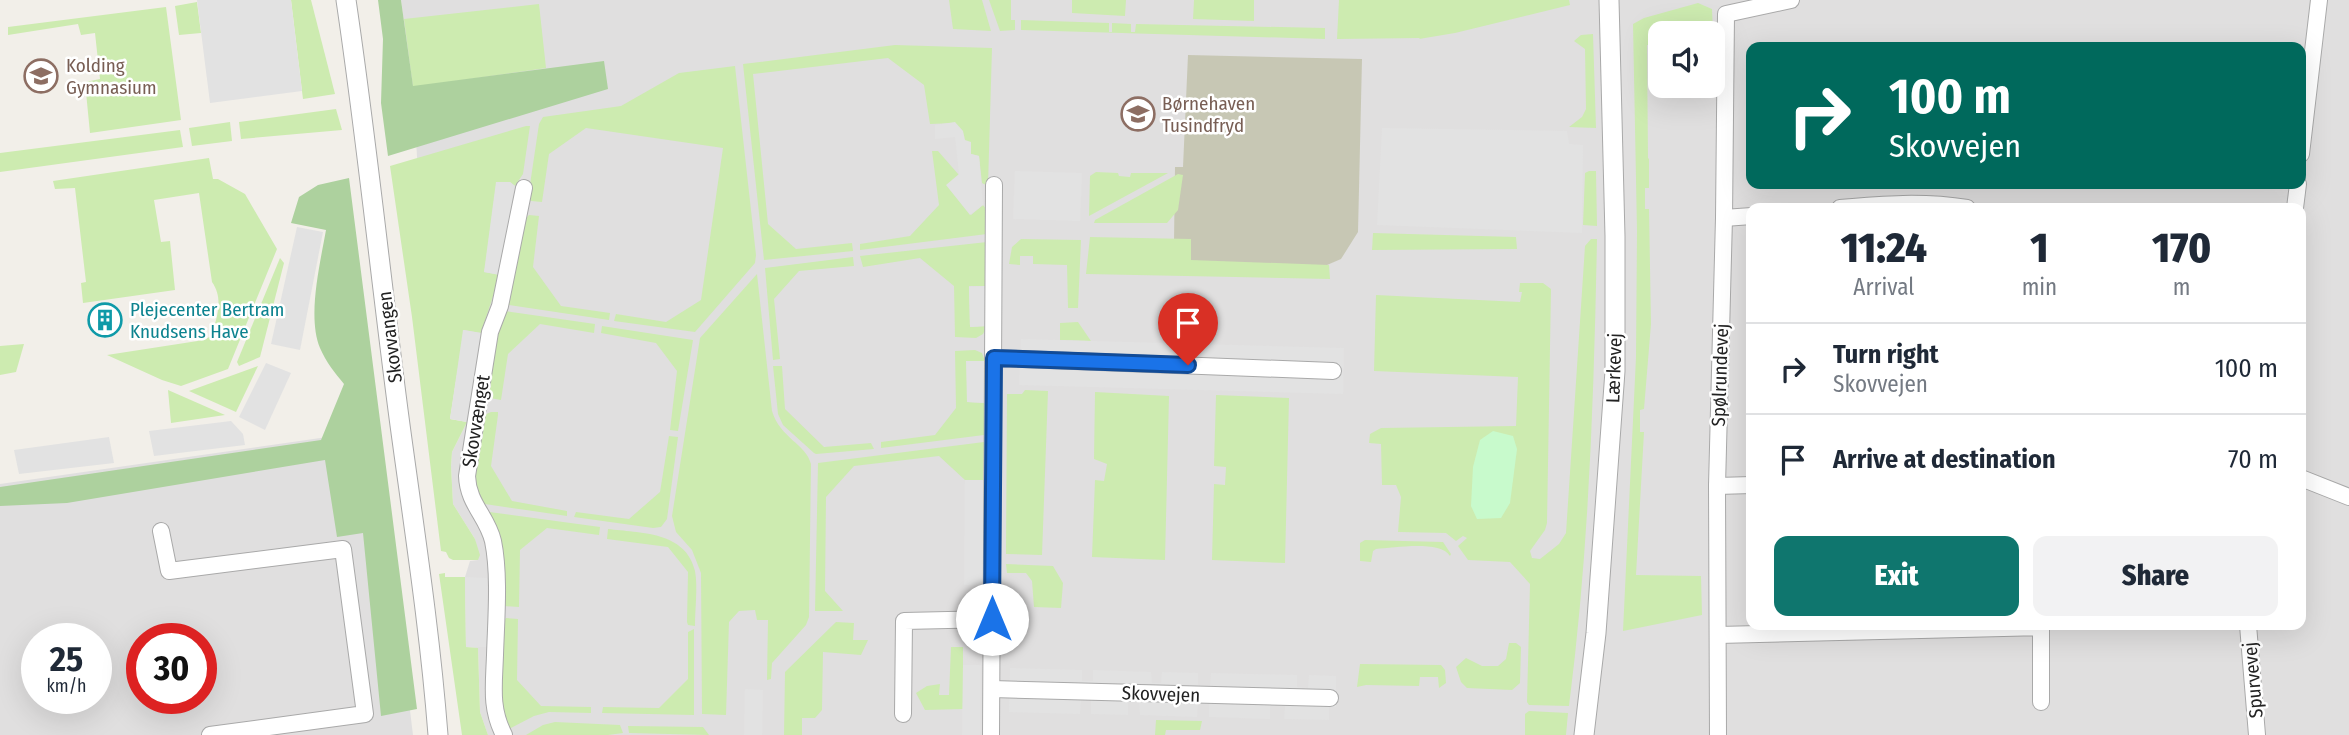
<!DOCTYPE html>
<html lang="en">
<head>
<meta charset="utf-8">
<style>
	:root { --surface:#fff; --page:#f2f2f3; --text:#1f2937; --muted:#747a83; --line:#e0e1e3; --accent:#0f766e }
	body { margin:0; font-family:"Fira Sans Condensed",sans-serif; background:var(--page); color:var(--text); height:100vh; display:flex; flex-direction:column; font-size:26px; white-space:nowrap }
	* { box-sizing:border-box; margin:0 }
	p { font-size:23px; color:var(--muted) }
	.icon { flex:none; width:38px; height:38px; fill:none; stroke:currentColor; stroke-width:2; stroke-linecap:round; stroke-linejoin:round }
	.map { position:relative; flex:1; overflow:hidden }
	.drawer { position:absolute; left:1746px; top:203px; width:560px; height:427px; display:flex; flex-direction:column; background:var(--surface); border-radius:14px; box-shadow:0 7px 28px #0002 }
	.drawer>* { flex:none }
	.banner { position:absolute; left:1746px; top:42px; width:560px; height:147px; border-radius:14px; box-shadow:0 7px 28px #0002; background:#00695c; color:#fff; overflow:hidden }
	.controls { position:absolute; left:1648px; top:21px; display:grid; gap:14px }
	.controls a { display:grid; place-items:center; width:77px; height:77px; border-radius:14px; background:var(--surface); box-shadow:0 7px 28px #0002; font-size:35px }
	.speed { position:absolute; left:21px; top:623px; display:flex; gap:14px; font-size:35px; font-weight:700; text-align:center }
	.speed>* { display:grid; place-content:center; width:91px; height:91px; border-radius:50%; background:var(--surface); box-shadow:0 7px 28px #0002; line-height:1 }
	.speed small { font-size:18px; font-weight:400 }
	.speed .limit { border:10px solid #d22; background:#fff; color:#111 }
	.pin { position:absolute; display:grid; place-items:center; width:60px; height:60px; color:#fff; margin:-72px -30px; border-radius:50% 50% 50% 0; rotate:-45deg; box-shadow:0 0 7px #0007 }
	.pin .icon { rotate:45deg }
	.me { position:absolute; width:77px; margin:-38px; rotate:0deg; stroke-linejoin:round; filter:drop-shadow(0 0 5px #0008) }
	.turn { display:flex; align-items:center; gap:24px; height:147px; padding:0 28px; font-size:32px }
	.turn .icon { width:91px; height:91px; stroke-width:2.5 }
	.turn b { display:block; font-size:49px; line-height:60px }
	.eta { display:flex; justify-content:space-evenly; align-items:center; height:119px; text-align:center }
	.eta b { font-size:42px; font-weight:800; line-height:49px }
	.button { display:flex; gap:14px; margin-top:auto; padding:14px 28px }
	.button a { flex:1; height:80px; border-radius:14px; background:var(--accent); color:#fff; font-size:28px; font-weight:800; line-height:80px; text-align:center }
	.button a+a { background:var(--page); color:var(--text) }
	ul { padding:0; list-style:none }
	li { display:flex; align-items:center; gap:21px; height:91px; padding:0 28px; border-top:2px solid var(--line) }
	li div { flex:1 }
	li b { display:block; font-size:26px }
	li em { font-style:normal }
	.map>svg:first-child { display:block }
</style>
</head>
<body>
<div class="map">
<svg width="2349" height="735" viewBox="0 0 2349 735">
	<rect width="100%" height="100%" fill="#f2efe9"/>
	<g fill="#e0dfdf" fill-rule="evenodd">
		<path d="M401,0H2349V735H488L480,712L478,648L466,647L465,577L470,561L478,560L475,539L453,504L451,466L452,452L467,422L420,209L413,87ZM1661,33H1713V86H1661ZM1752,47H2301V184H1752ZM1752,208H2301V625H1752Z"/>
		<path d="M376,430L413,735H0V484ZM37,639H96V698H37ZM142,639H201V698H142Z"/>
	</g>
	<polygon fill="#c7c7b4" points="1188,55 1362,59 1358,232 1341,259 1320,268 1189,267 1174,242 1175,167 1183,167"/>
	<g fill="#cdebb0">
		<polygon points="291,0 311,0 335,94 303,99"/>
		<polygon points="949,0 982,0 991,31 953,29"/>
		<polygon points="989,0 1011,0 1011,20 1015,20 1015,30 1000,31"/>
		<polygon points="1072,0 1126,0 1125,16 1072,13"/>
		<polygon points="1194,0 1254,0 1254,21 1193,19"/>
		<polygon points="1339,0 1569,0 1570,5 1455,33 1419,39 1420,38 1337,39"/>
		<polygon points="197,2 201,33 179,35 175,6"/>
		<polygon points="1698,3 1712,9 1713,33 1661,33 1661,44 1647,45 1648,158 1649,159 1649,188 1645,188 1645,209 1649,209 1651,324 1644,409 1640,410 1640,432 1644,432 1636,575 1701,576 1702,615 1623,631 1636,357 1637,231 1633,24 1644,18"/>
		<polygon points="539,4 546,68 413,87 404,19"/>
		<polygon points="166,7 181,120 90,133 85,82 100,79 95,33 81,35 78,24 8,35 8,27"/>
		<polygon points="1021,20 1109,23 1109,32 1112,32 1112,23 1131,24 1131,32 1135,32 1136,24 1325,28 1325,39 1021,30"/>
		<polygon points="1593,34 1596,128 1569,127 1582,117 1586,109 1585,49 1574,41 1581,35"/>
		<polygon points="895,45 992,48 988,186 982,183 979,156 971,154 955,123 930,124 924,85 888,58 753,74 768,224 796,249 852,243 853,251 764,260 743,64"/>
		<polygon points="735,66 756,255 755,263 695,332 614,321 616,314 666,322 701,300 723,148 586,128 549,154 542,202 531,201 528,198 539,124 543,117 621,106 679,73"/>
		<polygon points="336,109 342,130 241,139 239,122"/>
		<polygon points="230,122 232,141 192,146 189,128"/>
		<polygon points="526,126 530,126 523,174 515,186 510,182 484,272 500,275 481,333 464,330 450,419 467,422 452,452 451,466 453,504 475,539 480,555 478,560 453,560 449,558 446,552 441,551 412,317 390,166"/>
		<polygon points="180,130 183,147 0,172 0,153"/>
		<polygon points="932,151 938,151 959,175 971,215 983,205 986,209 987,234 860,250 860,244 910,236 939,205"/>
		<path d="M209,158L213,179H218L245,194L277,249L228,369L181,386L162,380L107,355L204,340L211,336C217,318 224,299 212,282L199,193L154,200L161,242L170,241L175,290L83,303L81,283L86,282L75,188L55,189L53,181Z"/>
		<polygon points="1589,171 1596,171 1597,226 1583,225 1585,173"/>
		<polygon points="1096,172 1118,173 1119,176 1130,177 1131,173 1168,173 1089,216 1090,176"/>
		<polygon points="1178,174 1183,175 1178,210 1167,223 1094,223 1095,220"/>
		<polygon points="529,215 539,216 533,267 561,306 610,313 609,320 509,305 525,219"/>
		<polygon points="1373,233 1516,237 1517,249 1372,250"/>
		<polygon points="1090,237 1191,239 1191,260 1329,265 1330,279 1086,274"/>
		<polygon points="1021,239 1081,240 1078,308 1068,308 1067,265 1033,264 1033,256 1020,256 1020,265 1009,264 1012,247"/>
		<path d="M1591,239H1597C1594,395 1589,551 1569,706L1529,705L1527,702L1530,584L1510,562L1468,560L1458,546L1467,538L1463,536L1456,541L1446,533L1398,532L1401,497L1396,485H1382L1381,444L1369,443L1370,434L1381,428L1516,426L1518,377L1374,371L1376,295L1520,302L1522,292H1519L1520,283H1543L1551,289L1547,523L1545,530L1530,551L1532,558L1540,559L1559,544L1566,533L1585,246Z"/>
		<polygon points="987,242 988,286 969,286 970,327 987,326 983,334 976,338 955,337 954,286 920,258 863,267 860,256"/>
		<polygon points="853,257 854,266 799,271 774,299 780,359 773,360 765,268"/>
		<polygon points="280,258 284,263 260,357 239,366 237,362"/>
		<path d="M757,274L772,411C780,438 806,444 811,464L809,617L806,625L772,663L771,679L767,680L768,620H757L755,610L739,611L729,622L726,715L702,714L701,573L692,550L676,532L672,516L700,338Z"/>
		<polygon points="505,311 595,324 594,333 540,324 508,354 501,400 490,398 487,393 494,339"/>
		<polygon points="1078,322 1091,341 1060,340 1060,323"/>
		<polygon points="602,326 693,340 678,431 670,430 677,371 656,343 601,333"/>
		<polygon points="24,344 16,372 0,375 0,346"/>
		<polygon points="975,350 982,353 985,361 967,361 967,402 986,403 984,435 881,448 881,442 935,435 956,408 955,351"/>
		<polygon points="258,366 236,412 189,391"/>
		<polygon points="773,366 782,366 785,409 824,447 871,443 874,449 816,454 814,453 783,425 778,414"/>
		<polygon points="168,390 225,415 171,423"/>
		<polygon points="1025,390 1048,391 1042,555 1006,554 1007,394 1022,394"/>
		<polygon points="1095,392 1169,396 1165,560 1092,557 1095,480 1104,481 1107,464 1094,459"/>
		<polygon points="1216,395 1289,398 1285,563 1212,560 1214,484 1225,485 1226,467 1214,466"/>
		<polygon points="491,412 498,412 498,415 491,466 512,501 567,511 567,516 478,503 475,480 484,415"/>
		<polygon points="669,436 678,437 667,519 661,527 653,528 574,517 576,512 629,519 660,492"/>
		<polygon points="984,442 983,480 965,480 939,456 854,466 826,497 825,591 843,611 815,611 818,463"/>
		<polygon points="482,511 600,527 599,535 547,528 520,550 519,607 504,606"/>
		<path d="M608,529C639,533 686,531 695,571C698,587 695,608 695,626L688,625L687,622L688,572L668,547L607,539Z"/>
		<path d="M1365,540L1443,542L1451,554L1450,556C1440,540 1394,548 1376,549L1373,551L1371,562L1360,561V543Z"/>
		<polygon points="1006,564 1053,566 1063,583 1061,608 1034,607 1032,581 1026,573 1007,573"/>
		<polygon points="445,573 445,577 465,577 466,647 478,648 480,712 488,735 462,735 439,574"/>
		<polygon points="506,618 518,619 517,680 541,706 591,707 591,713 549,712 534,716 509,729 501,710 503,623"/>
		<polygon points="836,622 854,623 853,640 868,640 861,655 823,652 822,710 815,718 802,718 802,735 784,735 785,672"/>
		<polygon points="694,629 694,715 602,713 603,707 659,708 688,679 688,632"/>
		<polygon points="1509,643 1516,643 1521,647 1520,683 1512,690 1467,688 1461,682 1456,667 1466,658 1482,666 1498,666 1506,659"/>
		<polygon points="951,647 963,647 963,709 925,710 916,693 927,686 940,684 939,695 949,695"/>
		<polygon points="1360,664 1441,665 1445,670 1446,683 1439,688 1438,677 1420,677 1419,686 1366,685 1357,687"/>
		<polygon points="1529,711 1568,713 1566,735 1525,735 1525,714"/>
		<polygon points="1156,720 1202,721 1200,730 1166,730 1165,735 1155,735"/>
		<polygon points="555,722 620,725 623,733 608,735 526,735 543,725"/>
		<polygon points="628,726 703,727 709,735 629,733"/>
	</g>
	<g fill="#add19e">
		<polygon points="378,0 401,0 413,86 604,61 608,89 388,156 381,103 383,39"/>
		<path d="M349,178L417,709L381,716L363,533L337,537L325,460L67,503L0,506V487L321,440L344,384C335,373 326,362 320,348C307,317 320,264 326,230L291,223L299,197L318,185Z"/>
	</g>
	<polygon fill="#c8facc" points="1493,431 1513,436 1517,449 1510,503 1501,518 1477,519 1471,506 1473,467 1480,440"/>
	<g fill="#e2e2e2">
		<polygon points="197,0 291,0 302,91 210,103"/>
		<polygon points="955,122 963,131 965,140 971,142 971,154 979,156 983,205 970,215 946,185 959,174 955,137 935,139 935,125"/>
		<polygon points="1382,128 1567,131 1569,144 1583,145 1582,233 1377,225"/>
		<polygon points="1015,171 1082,173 1080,221 1013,219"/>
		<polygon points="496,182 510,182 515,186 500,275 484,272"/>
		<polygon points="297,227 323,232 300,350 271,344"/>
		<polygon points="988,286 987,326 970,327 969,287"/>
		<polygon points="463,330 481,333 467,422 450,419"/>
		<polygon points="1021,339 1344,348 1343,394 1019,385"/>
		<polygon points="966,361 985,361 986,403 967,402"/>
		<polygon points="266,363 291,373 265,430 239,417"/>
		<polygon points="231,421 243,434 245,445 154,456 149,431"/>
		<polygon points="109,437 114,463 19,474 14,450"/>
		<polygon points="965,480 995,480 994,586 964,585"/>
		<polygon points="465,577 487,578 487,647 466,647"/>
		<polygon points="963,665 981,665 980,735 962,735"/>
		<polygon points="1010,668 1082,670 1082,681 1093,681 1093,670 1151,672 1152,683 1161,683 1162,672 1198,673 1198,685 1210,686 1211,673 1297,675 1297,687 1308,688 1309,675 1336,676 1336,707 1329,707 1329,720 1284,719 1285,704 1270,703 1270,719 1209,717 1209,704 1198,704 1197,717 1140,715 1139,701 1128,701 1128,715 1091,714 1091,700 1081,700 1080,714 1009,712"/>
		<polygon points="745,689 763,690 762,735 744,735"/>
	</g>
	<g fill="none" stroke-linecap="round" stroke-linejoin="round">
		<defs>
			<g id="minor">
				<polyline points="2301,154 2319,0"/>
				<path d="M1840,208C1883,204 1924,201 1967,208"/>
				<polyline points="2295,208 2298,184"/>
				<polyline points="1724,218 1752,216"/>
				<polyline points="994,358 1333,371"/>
				<polyline points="2301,478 2349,497"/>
				<polyline points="1717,486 1752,485"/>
				<polyline points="161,531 169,571 343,549 365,714 210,735"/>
				<polyline points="2248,625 2257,735"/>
				<polyline points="1718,635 2041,627 2041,702"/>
				<polyline points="992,689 1330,698"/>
				<polyline points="903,714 904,621 992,619"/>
				<path d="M504,735C490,708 494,685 495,655C496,621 500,575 493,541C487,516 468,504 467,476L490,332L500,306L524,188"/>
				<polyline points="991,735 994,185"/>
				<polyline points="1718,735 1717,486 1724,218 1726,14 1791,0"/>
			</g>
			<g id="tertiary">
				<path d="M346,0C367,141 381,283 400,425C414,528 430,631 438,735"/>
				<polyline points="1584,735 1596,633 1615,371 1615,236 1609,0"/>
			</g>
		</defs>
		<use href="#minor" stroke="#a9a9a9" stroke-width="18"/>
		<use href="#tertiary" stroke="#a9a9a9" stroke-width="21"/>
		<use href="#minor" stroke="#fff" stroke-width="16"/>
		<use href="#tertiary" stroke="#fff" stroke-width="19"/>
	</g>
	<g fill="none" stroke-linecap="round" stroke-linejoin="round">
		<defs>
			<polyline id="route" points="992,619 994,358 1188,365"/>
		</defs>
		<use href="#route" stroke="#114b97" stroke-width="18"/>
		<use href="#route" stroke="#1a73e8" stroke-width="12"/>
	</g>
	<defs>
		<symbol id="university-ring" viewBox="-11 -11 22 22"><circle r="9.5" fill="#fff" stroke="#8d6e63" stroke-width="1.5"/><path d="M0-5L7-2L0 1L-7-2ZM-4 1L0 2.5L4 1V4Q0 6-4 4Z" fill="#8d6e63"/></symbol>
		<symbol id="school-ring" viewBox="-11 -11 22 22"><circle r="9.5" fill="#fff" stroke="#8d6e63" stroke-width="1.5"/><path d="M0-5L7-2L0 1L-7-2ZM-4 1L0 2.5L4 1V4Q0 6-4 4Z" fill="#8d6e63"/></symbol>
		<symbol id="building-ring" viewBox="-11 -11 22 22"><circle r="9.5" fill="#fff" stroke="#0f9aa8" stroke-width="1.5"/><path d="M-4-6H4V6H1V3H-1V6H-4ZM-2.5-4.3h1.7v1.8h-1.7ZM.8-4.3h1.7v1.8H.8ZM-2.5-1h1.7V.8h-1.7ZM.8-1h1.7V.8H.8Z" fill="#0f9aa8"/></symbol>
	</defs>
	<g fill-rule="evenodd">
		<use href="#university-ring" x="22" y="57" width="38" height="38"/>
		<use href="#school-ring" x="1119" y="95" width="38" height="38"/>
		<use href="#building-ring" x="86" y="301" width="38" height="38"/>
	</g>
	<g text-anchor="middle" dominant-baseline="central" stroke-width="5" stroke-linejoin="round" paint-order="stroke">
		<g font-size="19" fill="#785e54" stroke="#fff" text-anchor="start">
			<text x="66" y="65">Kolding<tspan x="66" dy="22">Gymnasium</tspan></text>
			<text x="1162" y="103">Børnehaven<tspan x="1162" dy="22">Tusindfryd</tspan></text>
		</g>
		<g font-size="19" fill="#0d838f" stroke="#fff" text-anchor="start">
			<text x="130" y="309">Plejecenter Bertram<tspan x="130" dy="22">Knudsens Have</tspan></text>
		</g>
		<g font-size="19" fill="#222" stroke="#fff">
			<text transform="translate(390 337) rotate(-97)">Skovvangen</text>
			<text transform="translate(1614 368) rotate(-88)">Lærkevej</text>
			<text transform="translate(1720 375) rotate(-88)">Spølrundevej</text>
			<text transform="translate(476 421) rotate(-81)">Skovvænget</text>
			<text transform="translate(2253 680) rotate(-95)">Spurvevej</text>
			<text transform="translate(1161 694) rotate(2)">Skovvejen</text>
		</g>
	</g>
</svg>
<div class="controls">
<a><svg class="icon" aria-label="sound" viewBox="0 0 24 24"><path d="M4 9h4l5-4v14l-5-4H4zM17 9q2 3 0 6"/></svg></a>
</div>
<div class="speed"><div>25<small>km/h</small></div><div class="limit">30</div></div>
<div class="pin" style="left:1188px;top:365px;background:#d93025"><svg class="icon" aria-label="arrive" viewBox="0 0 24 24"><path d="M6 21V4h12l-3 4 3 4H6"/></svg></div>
<svg class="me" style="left:992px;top:619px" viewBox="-20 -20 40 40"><circle r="19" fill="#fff"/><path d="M0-13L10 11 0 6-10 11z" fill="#1a73e8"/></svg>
<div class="banner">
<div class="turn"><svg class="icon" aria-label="right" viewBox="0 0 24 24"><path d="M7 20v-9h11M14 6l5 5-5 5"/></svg><div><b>100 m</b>Skovvejen</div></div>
</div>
<section class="drawer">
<div class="eta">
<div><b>11:24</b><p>Arrival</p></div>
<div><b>1</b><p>min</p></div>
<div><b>170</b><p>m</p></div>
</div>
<ul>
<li><svg class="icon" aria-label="right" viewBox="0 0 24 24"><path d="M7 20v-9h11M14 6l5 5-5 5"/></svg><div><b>Turn right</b><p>Skovvejen</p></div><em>100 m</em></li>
<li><svg class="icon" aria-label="arrive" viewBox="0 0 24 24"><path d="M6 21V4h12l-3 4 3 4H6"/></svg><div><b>Arrive at destination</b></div><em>70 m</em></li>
</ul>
<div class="button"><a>Exit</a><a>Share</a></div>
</section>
</div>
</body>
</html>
